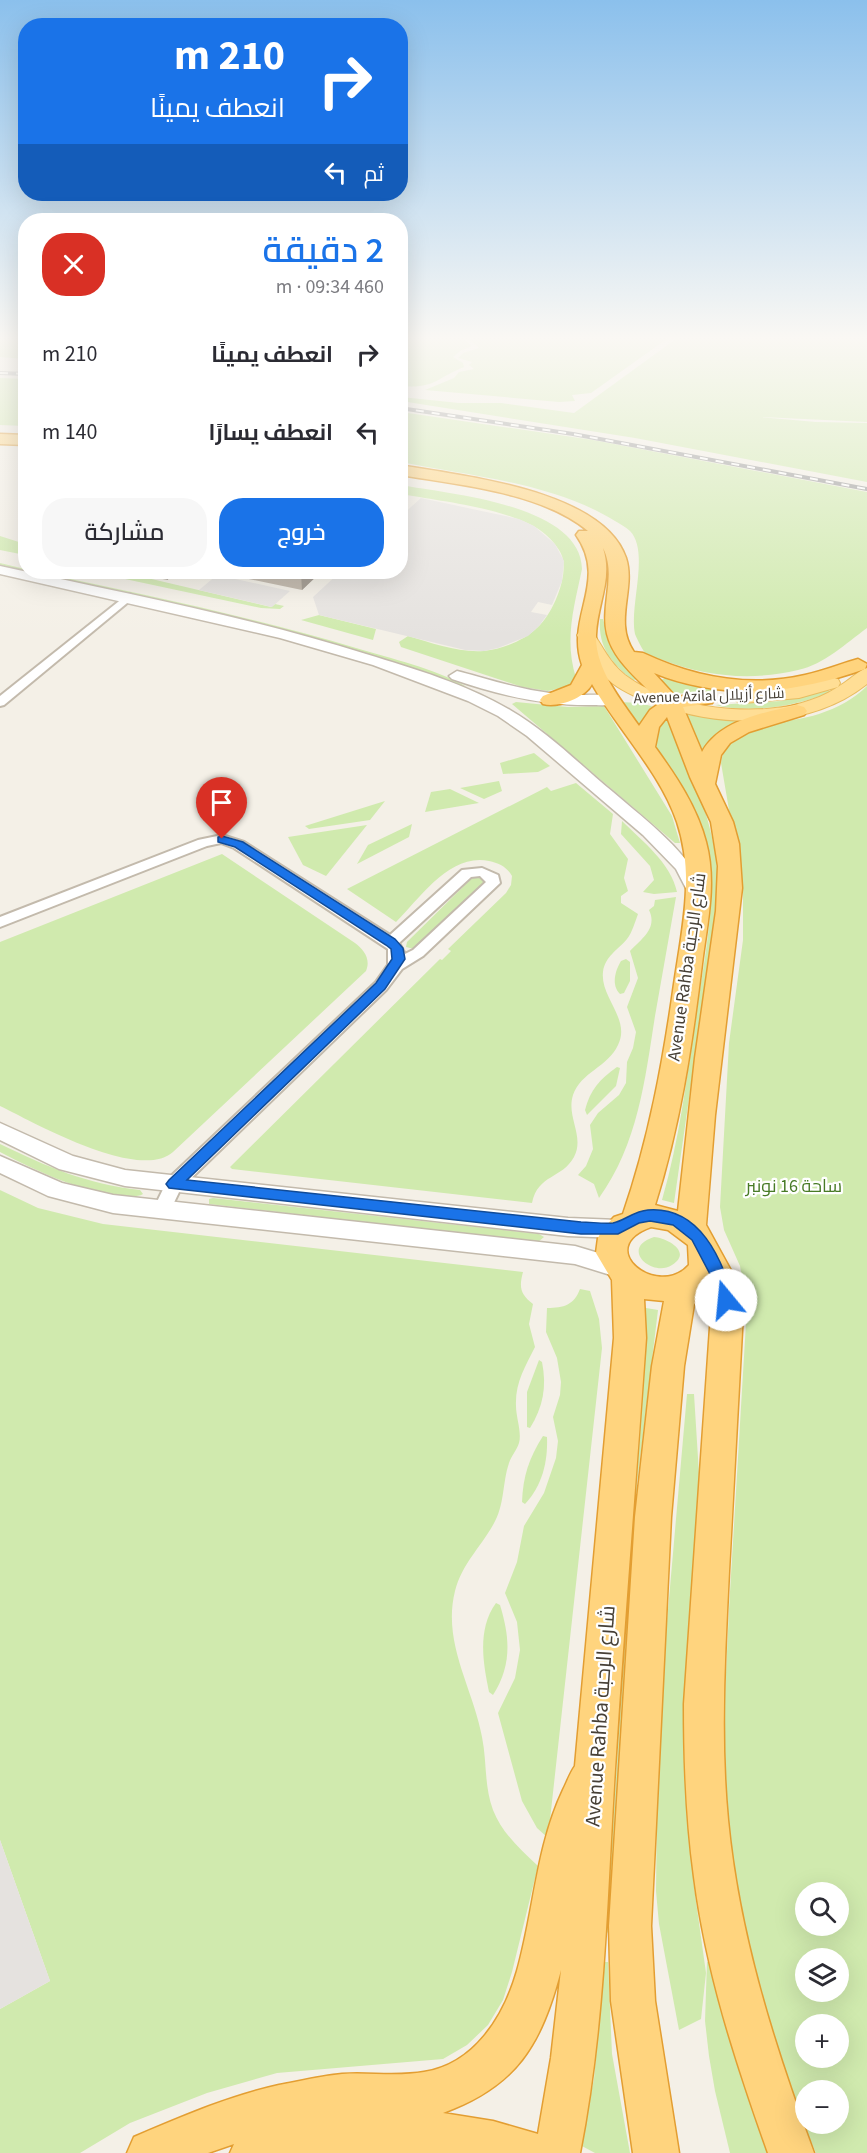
<!DOCTYPE html>
<html lang="ar">
<head>
<meta charset="utf-8">
<style>
	:root { --surface:#fff; --page:#f7f7f7; --text:#2b2b33; --muted:#7c7c81; --accent:#1a73e8 }
	body { margin:0; font-family:"Source Sans 3",Cairo,sans-serif; background:var(--page); color:var(--text); direction:rtl; height:100vh; display:flex; flex-direction:column; font-size:22px; white-space:nowrap }
	* { box-sizing:border-box; margin:0 }
	p { font-size:20px; color:var(--muted) }
	.icon { flex:none; width:33px; height:33px; fill:none; stroke:currentColor; stroke-width:2; stroke-linecap:round; stroke-linejoin:round }
	.map { position:relative; flex:1; overflow:hidden; direction:ltr }
	.panel { position:absolute; left:18px; top:213px; width:390px; height:366px; display:flex; flex-direction:column; background:var(--surface); border-radius:24px; box-shadow:0 6px 24px #0002; direction:rtl }
	.panel>* { flex:none }
	.banner { position:absolute; left:18px; top:18px; width:390px; height:183px; border-radius:24px; box-shadow:0 6px 24px #0002; direction:rtl; background:#1a73e8; color:#fff; overflow:hidden }
	.tools { position:absolute; left:795px; top:1882px; display:grid; gap:12px }
	.tools a { display:grid; place-items:center; width:54px; height:54px; border-radius:50%; background:var(--surface); box-shadow:0 6px 24px #0002; font-size:30px }
	.pin { position:absolute; display:grid; place-items:center; width:51px; height:51px; color:#fff; margin:-62px -26px; border-radius:50% 50% 50% 0; rotate:-45deg; box-shadow:0 0 6px #0007 }
	.pin .icon { rotate:45deg }
	.me { position:absolute; width:66px; margin:-33px; rotate:343deg; stroke-linejoin:round; filter:drop-shadow(0 0 4px #0008) }
	.turn { display:flex; align-items:center; gap:21px; height:126px; padding:0 24px; font-size:27px }
	.turn .icon { width:78px; height:78px; stroke-width:2.5 }
	.turn b { display:block; font-size:42px; line-height:51px }
	.then { display:flex; align-items:center; height:57px; padding:0 24px; background:#0003; gap:12px; font-size:22px }
	.round { display:grid; place-items:center; flex:none; width:63px; height:63px; border-radius:24px; background:var(--page) }
	.overview { display:flex; align-items:center; justify-content:space-between; height:102px; padding:0 24px }
	h1 { font-size:36px; font-weight:600; line-height:45px; color:var(--accent) }
	.action { display:flex; gap:12px; margin-top:auto; padding:12px 24px }
	.action a { flex:1; height:69px; border-radius:24px; background:var(--accent); color:#fff; font-size:24px; font-weight:600; line-height:69px; text-align:center }
	.action a+a { background:var(--page); color:var(--text) }
	ul { padding:0; list-style:none }
	li { display:flex; align-items:center; gap:18px; height:78px; padding:0 24px }
	li div { flex:1 }
	li b { display:block; font-size:22px }
	li em { font-style:normal }
	.map>svg:first-child { display:block }
</style>
</head>
<body>
<div class="map">
<svg width="867" height="2153" viewBox="0 0 867 2153">
	<rect width="100%" height="100%" fill="#f4f0e7"/>
	<g fill="#d0eaae" fill-rule="evenodd">
		<polygon points="0,336 25,336 25,359 0,357"/>
		<path d="M400,336H471L465,340L472,346L460,351L453,357L463,363L464,367C436,378 435,389 401,386Z"/>
		<polygon points="478,336 671,336 591,393 572,395 575,401 559,402 425,390 454,378 459,372 474,369 469,365 472,362 458,358 463,353 479,348 470,340"/>
		<polygon points="680,336 867,336 867,422 760,417 816,422 867,423 867,482 635,438 401,401 401,397 459,403 501,403 574,413"/>
		<polygon points="0,378 25,379 25,426 0,425"/>
		<path d="M401,412L593,440L867,492V628C845,644 825,664 798,670C753,681 706,677 663,660C659,659 650,657 646,654C643,651 637,639 635,634C629,606 650,552 630,531C626,527 620,524 615,521C554,483 470,476 401,462Z"/>
		<path d="M401,485C448,494 581,504 582,569C574,607 564,640 576,678L571,686L548,691L522,687L401,647L399,642L408,636C432,643 459,653 484,651C503,649 525,640 538,627C552,614 567,580 563,560C562,551 552,540 545,534C516,509 439,501 401,494Z"/>
		<polygon points="0,536 25,544 25,555 0,550"/>
		<path d="M0,563L25,569L26,572H37C144,594 251,617 356,648C392,659 434,668 467,687L374,656L264,624L0,566Z"/>
		<polygon points="126,573 271,607 275,604 284,606 280,609 261,608 125,579 123,577"/>
		<polygon points="319,615 376,629 373,640 301,620"/>
		<path d="M600,619H603L612,649L639,679L633,680C611,663 598,647 600,619Z"/>
		<polygon points="667,677 717,689 719,691 673,694 659,681"/>
		<path d="M867,686V2153H816C772,2053 744,1948 729,1840C719,1763 726,1685 729,1609C735,1508 741,1407 747,1306L740,1266L724,1230L720,1207L729,1043L743,940V892L721,763C726,723 789,724 819,714C837,708 854,699 867,686ZM806,1893H838V1926H806ZM806,1959H838V1992H806ZM806,2025H838V2058H806ZM806,2091H838V2124H806Z"/>
		<path d="M828,690L831,692C795,706 754,714 715,705L781,701Z"/>
		<polygon points="516,702 568,707 604,706 672,816 680,843 675,843 512,704"/>
		<polygon points="619,702 641,703 660,709 638,729"/>
		<path d="M680,712L765,716C736,724 705,727 702,763Z"/>
		<path d="M668,717C692,776 720,831 718,896L674,1203L662,1200C680,1138 687,1075 697,1011C703,965 714,917 710,871L658,753C654,738 656,728 668,717Z"/>
		<polygon points="534,753 550,766 538,772 503,774 500,763"/>
		<polygon points="499,781 502,791 484,799 460,788"/>
		<path d="M576,783L613,814L610,834L628,859L624,878L628,891L621,896V903L638,914C635,922 632,933 627,939C618,950 605,956 603,972C600,998 631,1019 618,1045C608,1067 581,1072 573,1095C566,1117 585,1136 574,1157C562,1179 538,1174 532,1203L232,1169L230,1167L440,959L442,960L451,951L448,949L506,893L511,885L512,876C507,867 499,863 489,861C450,853 421,897 396,922L347,889L547,787L551,791Z"/>
		<polygon points="450,789 479,803 425,812 431,792"/>
		<polygon points="385,801 370,820 309,829 305,826"/>
		<path d="M622,821C642,841 671,863 677,892L654,894L643,892L654,880L650,866L621,834Z"/>
		<polygon points="412,824 409,837 357,864 368,845"/>
		<polygon points="367,825 326,876 303,865 288,837"/>
		<path d="M222,854L355,943C364,950 371,959 366,971L173,1152C139,1182 35,1123 0,1106V942Z"/>
		<polygon points="479,876 483,878 483,884 418,946 414,949 406,947 407,942 471,879"/>
		<path d="M676,897C669,937 662,976 655,1016C645,1080 638,1144 599,1198L594,1184L578,1175L586,1166L593,1149L590,1125L598,1113L619,1095L626,1083L627,1062L633,1048L636,1032L627,1007L638,978L630,951C641,939 658,929 649,910L654,906L655,900Z"/>
		<path d="M626,959L630,962V981L624,993L620,994C611,985 615,971 621,961Z"/>
		<path d="M617,1067L620,1068L616,1086L587,1115L585,1110C590,1090 600,1079 617,1067Z"/>
		<path d="M0,1144C48,1167 86,1184 140,1190L143,1194C136,1198 127,1196 120,1195C76,1190 39,1172 0,1152Z"/>
		<path d="M0,1190L38,1208L103,1224L523,1272C519,1287 520,1294 533,1304L529,1324L535,1347C525,1367 515,1383 516,1406C516,1417 522,1433 519,1443C517,1450 511,1456 509,1463C502,1484 505,1505 493,1525C480,1548 462,1564 455,1591C442,1643 473,1688 482,1737C487,1761 484,1786 493,1810C502,1833 520,1849 538,1866L512,1972L503,2000L488,2025L467,2045L443,2059L277,2073L207,2093L130,2123L80,2153H0V2009L50,1981L0,1840Z"/>
		<polygon points="213,1198 539,1234 544,1237 538,1242 209,1204 209,1199"/>
		<path d="M654,1237C667,1238 693,1252 672,1265C652,1278 619,1248 654,1237Z"/>
		<path d="M580,1289L590,1291L599,1319L602,1348L548,1838L537,1828L522,1801L498,1713L515,1678L520,1650L517,1622L505,1593L517,1562L524,1526L544,1493L556,1458L558,1441L553,1417L560,1395L561,1382L557,1358L546,1332L547,1308C564,1308 574,1305 580,1289Z"/>
		<polygon points="646,1308 658,1310 637,1484 609,1933 606,1932"/>
		<path d="M539,1360L542,1362C547,1387 543,1407 530,1428L527,1427V1392Z"/>
		<polygon points="687,1394 694,1394 699,1474 688,1807 694,1887 706,1973 701,2019 679,2030 659,1924 656,1891 657,1802 665,1644"/>
		<path d="M543,1436L547,1437C548,1462 542,1486 525,1504L522,1502C523,1476 529,1458 543,1436Z"/>
		<path d="M496,1603L500,1605C510,1638 512,1665 493,1695L489,1692C483,1663 477,1629 496,1603Z"/>
		<polygon points="715,1961 776,2153 730,2153 715,2091 709,2056 705,2021 707,1962"/>
		<polygon points="604,1962 608,1962 612,2054 630,2153 595,2153 580,2145 594,2079"/>
	</g>
	<g fill="#e5e2df">
		<polygon points="421,498 519,519 534,526 555,544 564,561 562,581 552,605 538,602 531,612 547,615 539,626 528,636 498,648 484,651 465,650 319,615 313,597 340,572 400,572 401,516"/>
		<polygon points="217,575 290,591 272,607 199,590"/>
		<polygon points="0,1840 50,1981 0,2009"/>
	</g>
	<g fill="none" stroke-linecap="round" stroke-linejoin="round">
		<defs>
			<g id="minor">
				<polygon points="128,594 132,595 132,599 4,705 0,706 0,696"/>
				<path d="M222,835L244,842L390,935L462,870L482,868L498,875L500,883L423,956L402,969L386,990L181,1188L168,1215L162,1217L156,1215L153,1210L168,1179L376,982L388,965V949L234,848L221,843L207,846L0,927V917L198,840ZM480,876L486,882L413,950L405,954L399,943L471,877Z"/>
			</g>
			<g id="tertiary">
				<path d="M0,566C123,593 246,616 366,654C415,669 466,684 510,710C548,732 579,764 613,792C649,823 687,850 707,894L705,898H691L676,869L643,835L527,736L498,716L468,701L373,665L280,638L0,574Z"/>
				<path d="M457,671C495,681 530,693 571,695C582,696 613,692 620,700C614,707 602,705 594,705C544,706 498,695 452,679L449,676Z"/>
				<polygon points="0,1123 73,1156 125,1170 568,1218 618,1220 626,1223 630,1229 626,1235 618,1238 568,1236 125,1186 59,1169 0,1140"/>
				<polygon points="0,1156 62,1183 113,1195 575,1246 625,1261 629,1268 625,1275 617,1277 575,1264 113,1213 48,1196 0,1173"/>
			</g>
			<g id="primary">
				<path d="M586,630L592,631C603,647 609,662 625,675C669,709 760,719 811,700C823,696 834,690 844,683C852,678 858,671 867,668V684C809,730 724,728 657,705C641,699 625,693 612,683C595,669 586,654 577,635L580,631Z"/>
				<polygon points="831,677 838,679 840,683 838,687 799,698 743,703 736,701 734,697 736,693 743,691 798,686"/>
			</g>
			<g id="trunk">
				<polygon points="0,434 26,435 26,445 0,444"/>
				<path d="M400,465C462,476 603,490 626,558C636,589 613,622 634,652L643,653C694,677 748,688 805,675C823,671 840,664 858,659L867,664L865,669C795,694 724,701 654,673L676,697L705,693L712,695L715,699L712,703L683,707L702,752C720,720 763,713 797,705L804,707L807,711L804,715L749,732L730,743L721,755L715,784L733,822L739,844L742,888L715,1115L706,1225L734,1276L743,1313C738,1399 734,1485 729,1571C725,1655 720,1737 728,1820C739,1935 774,2045 814,2153H768C736,2063 706,1972 694,1877C686,1819 684,1762 684,1704L711,1313L706,1287L696,1292L684,1366L671,1517L651,1926L655,2001L679,2153H633L611,2001L609,1926L635,1517L652,1366L664,1301L644,1299L646,1338C636,1482 624,1625 615,1769C607,1898 605,2026 580,2153H230L234,2144L208,2153H127L134,2137C181,2117 229,2096 279,2085C300,2081 321,2076 342,2074C369,2072 397,2077 424,2072C475,2064 504,2016 517,1971C534,1911 536,1847 563,1790C567,1782 570,1773 575,1766L614,1338L612,1280L596,1253L598,1238L602,1230L614,1217L623,1214C649,1139 663,1062 674,984C682,929 695,876 677,822C660,772 618,730 592,684C585,698 558,708 543,704L540,700L543,696L571,685L582,665C565,616 609,582 576,535L579,531H588C541,492 459,485 400,475ZM603,548C617,576 600,605 607,634C614,663 642,681 660,703L650,710L639,726C621,700 595,669 596,635C597,604 613,579 603,548ZM667,717L690,777L711,822L718,866L716,911L695,1058L678,1211L655,1205C680,1127 692,1046 702,964C707,924 717,883 706,842C697,807 676,776 655,747L659,727ZM651,1227L668,1230L688,1245L689,1265C658,1300 592,1248 651,1227ZM561,1970L551,2058L538,2134L493,2121L443,2113C517,2086 541,2045 561,1970Z"/>
			</g>
		</defs>
		<use href="#minor" stroke="#c3baac" stroke-width="4"/>
		<use href="#tertiary" stroke="#c3baac" stroke-width="3"/>
		<use href="#primary" stroke="#e8bc61" stroke-width="2"/>
		<use href="#trunk" stroke="#e39e32" stroke-width="3"/>
		<use href="#minor" fill="#fff" fill-rule="evenodd"/>
		<use href="#tertiary" fill="#fff" fill-rule="evenodd"/>
		<use href="#primary" fill="#ffde95" fill-rule="evenodd"/>
		<use href="#trunk" fill="#ffd47e" fill-rule="evenodd"/>
		<defs>
			<g id="rail">
				<polyline points="0,373 26,374"/>
				<polyline points="400,408 573,434 867,489"/>
			</g>
		</defs>
		<use href="#rail" stroke="#969696" stroke-width="4"/>
		<use href="#rail" stroke="#fff" stroke-width="2" stroke-dasharray="8" stroke-linecap="butt"/>
	</g>
	<g fill="#bbb1a4">
		<polygon points="140,572 178,572 167,580 140,574"/>
		<polygon points="215,572 321,572 302,590"/>
	</g>
	<g fill="#989086">
		<polygon points="166,572 178,572 167,580"/>
		<polygon points="302,572 321,572 302,590 301,573"/>
	</g>
	<linearGradient id="sky" x2="0" y2="1"><stop stop-color="#8bc0ec"/><stop offset="0.53" stop-color="#faf8f4"/><stop offset="1" stop-color="#faf8f4" stop-opacity="0"/></linearGradient>
	<rect width="867" height="637" fill="url(#sky)"/>
	<path fill="#1a73e8" stroke="#114b97" stroke-width="1.5" d="M222,836L243,842L395,939L403,948L405,959L385,989L187,1180L581,1222C591,1222 603,1224 613,1223C624,1221 634,1211 648,1210C700,1206 722,1259 734,1300L731,1305L726,1307L720,1305L711,1276L692,1240L673,1225L650,1221L639,1223L618,1234H581L169,1188L166,1184L169,1180L376,983L392,959L391,949L386,945L235,847L218,842V837Z"/>
	<g text-anchor="middle" dominant-baseline="central" stroke-width="4.5" stroke-linejoin="round" paint-order="stroke">
		<g font-size="15" fill="#474036" stroke="#fff">
			<text transform="translate(709 696) rotate(-2)">Avenue Azilal شارع أزيلال</text>
		</g>
		<g font-size="18" fill="#474036" stroke="#fff">
			<text transform="translate(687 967) rotate(-82)">Avenue Rahba شارع الرحبة</text>
		</g>
		<g font-size="18" fill="#487b26" stroke="#fff">
			<text x="794" y="1186">ساحة 16 نونبر</text>
		</g>
		<g font-size="21" fill="#474036" stroke="#fff">
			<text transform="translate(600 1716) rotate(-86)">Avenue Rahba شارع الرحبة</text>
		</g>
	</g>
</svg>
<div class="tools">
<a><svg class="icon" aria-label="search" viewBox="0 0 24 24"><circle cx="10" cy="10" r="6"/><path d="M15 15l6 6"/></svg></a>
<a><svg class="icon" aria-label="layers" viewBox="0 0 24 24"><path d="M12 4l9 5-9 5-9-5zM3 14l9 5 9-5"/></svg></a>
<a>+</a>
<a>−</a>
</div>
<div class="pin" style="left:222px;top:839px;background:#d93025"><svg class="icon" aria-label="arrive" viewBox="0 0 24 24"><path d="M6 21V4h12l-3 4 3 4H6"/></svg></div>
<svg class="me" style="left:726px;top:1300px" viewBox="-20 -20 40 40"><circle r="19" fill="#fff"/><path d="M0-13L10 11 0 6-10 11z" fill="#1a73e8"/></svg>
<div class="banner">
<div class="turn"><svg class="icon" aria-label="right" viewBox="0 0 24 24"><path d="M7 20v-9h11M14 6l5 5-5 5"/></svg><div><b>210 m</b>انعطف يمينًا</div></div>
<div class="then">ثم<svg class="icon" aria-label="left" viewBox="0 0 24 24"><path d="M17 20v-9H6M10 6l-5 5 5 5"/></svg></div>
</div>
<section class="panel">
<div class="overview"><div><h1>2 دقيقة</h1><p>460 m · 09:34</p></div><a class="round" style="background:#d93025;color:#fff"><svg class="icon" aria-label="close" viewBox="0 0 24 24"><path d="M6 6l12 12M18 6L6 18"/></svg></a></div>
<ul>
<li><svg class="icon" aria-label="right" viewBox="0 0 24 24"><path d="M7 20v-9h11M14 6l5 5-5 5"/></svg><div><b>انعطف يمينًا</b></div><em>210 m</em></li>
<li><svg class="icon" aria-label="left" viewBox="0 0 24 24"><path d="M17 20v-9H6M10 6l-5 5 5 5"/></svg><div><b>انعطف يسارًا</b></div><em>140 m</em></li>
</ul>
<div class="action"><a>خروج</a><a>مشاركة</a></div>
</section>
</div>
</body>
</html>
